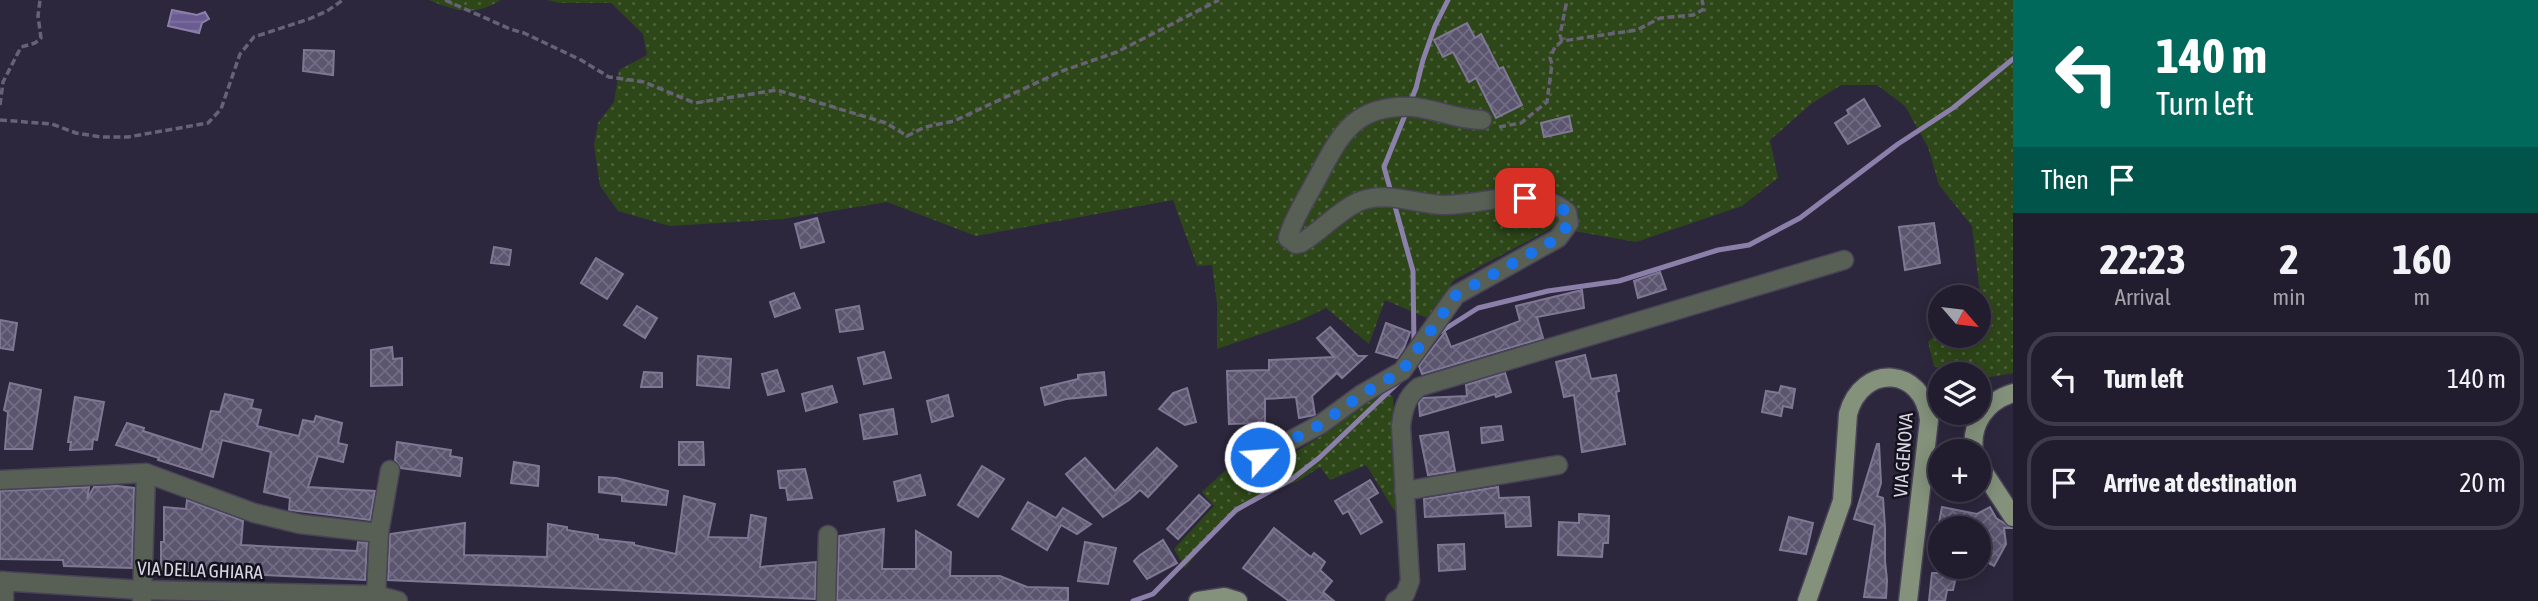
<!DOCTYPE html>
<html lang="en">
<head>
<meta charset="utf-8">
<style>
	:root { --surface:#221d2e; --page:#2a2636; --text:#f1f3f6; --muted:#a2a2aa; --line:#3f3b4a }
	body { margin:0; font-family:"Asap Condensed",sans-serif; background:var(--page); color:var(--text); height:100vh; display:flex; flex-direction:column; font-size:26px; white-space:nowrap }
	* { box-sizing:border-box; margin:0 }
	p { font-size:23px; color:var(--muted) }
	.icon { flex:none; width:38px; height:38px; fill:none; stroke:currentColor; stroke-width:2; stroke-linecap:round; stroke-linejoin:round }
	.map { position:relative; flex:1; overflow:hidden }
	.drawer { display:flex; flex-direction:column; background:var(--surface); width:525px }
	.drawer>* { flex:none }
	.banner { background:#00695c; color:#fff; overflow:hidden }
	.needle { width:46px; rotate:118deg }
	.controls { position:absolute; left:1928px; top:285px; display:grid; gap:14px }
	.controls a { display:grid; place-items:center; width:63px; height:63px; border-radius:50%; background:var(--surface); box-shadow:0 4px 18px #0003,0 0 0 2px var(--line); font-size:35px }
	.pin { position:absolute; display:grid; place-items:center; width:60px; height:60px; color:#fff; margin:-30px; border-radius:14px; box-shadow:0 4px 10px #0006 }
	.me { position:absolute; width:77px; margin:-38px; rotate:64deg; stroke-linejoin:round; filter:drop-shadow(0 0 5px #0008) }
	.turn { display:flex; align-items:center; gap:24px; height:147px; padding:0 28px; font-size:32px }
	.turn .icon { width:91px; height:91px; stroke-width:2.5 }
	.turn b { display:block; font-size:49px; line-height:60px }
	.then { display:flex; align-items:center; height:66px; padding:0 28px; background:#0003; gap:14px; font-size:26px }
	.eta { display:flex; justify-content:space-evenly; align-items:center; height:119px; text-align:center }
	.eta b { font-size:42px; font-weight:700; line-height:49px }
	ul { padding:0; list-style:none }
	li { display:flex; align-items:center; gap:21px; height:94px; margin:0 14px 10px; padding:0 14px; border:4px solid var(--line); border-radius:28px }
	li div { flex:1 }
	li b { display:block; font-size:26px }
	li em { font-style:normal }
	main { display:flex; flex:1; min-height:0 }
	.map>svg:first-child { display:block }
</style>
</head>
<body>
<main>
<div class="map">
<svg width="2013" height="601" viewBox="0 0 2013 601">
	<defs>
		<pattern id="grass-dots" width="8" height="8" patternUnits="userSpaceOnUse" patternTransform="scale(1.75)"><rect width="8" height="8" fill="#2e4719"/><path d="M2 2h.1M6 6h.1" fill="none" stroke="#4c613a" stroke-width="1.8" stroke-linecap="round"/></pattern>
		<pattern id="water-rules" width="6" height="5" patternUnits="userSpaceOnUse" patternTransform="scale(1.75)"><rect width="6" height="5" fill="#6a5b91"/><path d="M0 2.5h6" fill="none" stroke="#7f72a0"/></pattern>
		<pattern id="building-cross-hatch" width="8" height="8" patternUnits="userSpaceOnUse" patternTransform="scale(1.75)"><rect width="8" height="8" fill="#5b556f"/><path d="M0 0l8 8M0 8l8-8" fill="none" stroke="#726d83"/></pattern>
	</defs>
	<rect width="100%" height="100%" fill="#2d273d"/>
	<g fill="url(#grass-dots)">
		<path d="M429,0H501C473,17 456,11 429,0Z"/>
		<polygon points="547,0 2013,0 2013,373 1979,379 1979,374 1955,374 1934,366 1928,342 1941,329 1941,336 1979,336 1979,298 1976,297 1980,294 1972,226 1939,185 1928,147 1905,106 1877,85 1841,85 1811,104 1770,140 1778,178 1742,206 1636,242 1574,231 1579,216 1573,203 1557,193 1536,188 1455,195 1431,195 1399,207 1420,212 1457,215 1491,208 1542,207 1558,215 1558,223 1545,232 1454,280 1427,318 1385,300 1369,344 1326,308 1299,321 1217,349 1217,303 1212,265 1197,266 1173,200 976,236 887,202 783,219 670,226 618,211 600,186 594,145 598,123 614,102 619,70 647,55 643,34 611,3 560,3"/>
		<polygon points="1387,392 1393,397 1399,518 1366,465 1330,480 1320,467 1298,481 1260,496 1216,530 1185,568 1174,549 1214,506 1202,492 1229,467 1231,436 1271,434 1273,438 1251,449 1246,460 1250,469 1263,472 1331,430 1369,401"/>
	</g>
	<polygon fill="url(#water-rules)" stroke="#8b80aa" stroke-width="2" points="172,10 197,15 205,12 209,19 202,23 199,33 168,26"/>
	<g fill="none" stroke-linecap="round" stroke-linejoin="round">
		<g stroke="#8b80aa" stroke-width="5">
			<polyline points="1437,334 1478,308 1548,291 1619,281 1718,250 1749,245 1800,218 1898,144 1953,108 2013,59"/>
			<polyline points="1414,346 1413,271 1384,167 1416,88 1423,60 1435,26 1448,0"/>
			<polyline points="1133,601 1153,594 1236,510 1292,479 1319,458 1401,380"/>
		</g>
	</g>
	<g fill="url(#building-cross-hatch)" stroke="#7f7894" stroke-width="2">
		<polygon points="1467,23 1475,38 1481,34 1499,69 1503,67 1522,105 1496,118 1476,78 1469,82 1453,52 1443,57 1434,40"/>
		<polygon points="304,50 334,51 333,75 303,71"/>
		<polygon points="1864,99 1880,126 1848,144 1835,123 1849,114 1847,110"/>
		<polygon points="1569,116 1572,131 1544,137 1541,123"/>
		<polygon points="817,218 824,242 801,248 795,224"/>
		<polygon points="1934,223 1940,263 1905,270 1899,227"/>
		<polygon points="494,247 511,250 509,265 491,263"/>
		<polygon points="596,258 623,274 607,299 581,283"/>
		<polygon points="1660,272 1666,289 1638,298 1634,281"/>
		<polygon points="1582,290 1584,308 1537,317 1543,338 1422,374 1419,366 1445,332 1451,347 1520,321 1516,306"/>
		<polygon points="794,293 800,308 775,317 770,302"/>
		<polygon points="637,306 657,318 645,338 624,325"/>
		<polygon points="859,306 863,329 840,332 836,310"/>
		<polygon points="0,320 17,323 13,350 0,348"/>
		<polygon points="1386,323 1410,332 1404,348 1397,358 1376,352"/>
		<polygon points="1330,327 1358,356 1366,356 1342,378 1337,373 1312,396 1315,415 1299,418 1296,397 1265,399 1265,423 1229,424 1227,371 1269,370 1269,360 1334,357 1317,338"/>
		<polygon points="392,347 393,359 402,358 402,385 371,386 371,350"/>
		<polygon points="884,352 891,378 864,384 858,358"/>
		<polygon points="1585,355 1591,379 1616,375 1619,391 1616,392 1625,444 1582,452 1574,395 1564,397 1556,362"/>
		<polygon points="698,356 731,359 729,388 697,385"/>
		<polygon points="777,370 784,391 768,395 762,374"/>
		<polygon points="644,372 662,373 662,387 641,387"/>
		<polygon points="1104,372 1106,395 1066,399 1045,405 1041,388 1078,379 1078,375"/>
		<polygon points="1505,373 1511,392 1496,397 1495,394 1420,416 1419,403 1423,398 1467,396 1466,385"/>
		<polygon points="10,383 41,390 32,449 5,449 8,412 4,410"/>
		<polygon points="832,386 837,402 806,411 802,394"/>
		<polygon points="1781,386 1795,389 1792,408 1783,406 1781,416 1762,412 1766,391 1779,393"/>
		<polygon points="1187,388 1196,422 1185,425 1159,409 1173,393"/>
		<polygon points="225,394 253,400 251,408 261,410 257,426 281,432 299,436 303,420 314,422 316,416 342,423 338,443 347,445 343,462 318,456 308,487 375,491 370,520 289,510 290,498 264,492 271,452 222,440 213,477 158,460 159,458 116,445 127,423 144,428 143,431 202,450 211,411 220,412"/>
		<polygon points="948,395 953,416 932,422 927,401"/>
		<polygon points="75,397 104,402 97,440 93,439 92,449 70,450 71,442 68,442"/>
		<polygon points="893,409 897,434 864,439 860,415"/>
		<polygon points="1501,426 1503,440 1482,443 1481,428"/>
		<polygon points="1448,432 1455,471 1428,475 1420,436"/>
		<polygon points="397,442 451,450 450,456 462,458 460,476 401,468 395,460"/>
		<polygon points="679,442 703,442 704,465 679,465"/>
		<polygon points="1877,444 1879,444 1881,483 1877,496 1883,498 1885,528 1885,561 1887,580 1886,598 1864,597 1875,525 1854,519"/>
		<polygon points="1157,448 1177,466 1148,497 1140,490 1129,500 1103,517 1066,474 1085,458 1115,491"/>
		<polygon points="514,462 539,466 538,486 511,483"/>
		<polygon points="982,466 1004,479 978,517 958,505"/>
		<polygon points="805,469 812,498 788,500 786,488 780,488 778,471"/>
		<polygon points="920,475 925,495 898,501 894,482"/>
		<polygon points="599,477 616,478 668,491 666,505 622,501 622,495 599,492"/>
		<polygon points="1370,480 1378,493 1368,499 1382,522 1361,534 1348,511 1343,514 1335,501"/>
		<polygon points="117,486 134,488 132,568 64,566 63,560 0,559 0,491 89,487 87,499 94,487"/>
		<polygon points="1498,487 1499,498 1529,497 1531,526 1506,527 1505,513 1425,517 1424,499"/>
		<polygon points="1199,495 1210,505 1178,539 1167,529"/>
		<polygon points="684,496 715,504 708,537 748,538 751,515 766,518 760,567 816,562 815,599 388,580 390,534 465,523 464,555 547,557 548,524 567,527 567,530 598,535 598,539 634,543 634,545 676,554"/>
		<polygon points="187,500 243,521 241,545 357,551 358,542 367,543 365,580 161,570 161,542 164,542 164,507 186,509"/>
		<polygon points="1028,502 1056,518 1063,508 1091,524 1077,534 1061,525 1047,550 1012,529"/>
		<polygon points="1942,507 1977,514 1990,507 1996,518 2012,528 2004,528 2006,544 1994,566 1979,558 1982,545 1979,540 1979,528 1938,528"/>
		<polygon points="1579,514 1609,516 1608,543 1603,543 1602,557 1558,555 1559,522 1579,523"/>
		<polygon points="1789,517 1813,523 1806,554 1780,550"/>
		<polygon points="1274,528 1311,557 1314,553 1325,562 1320,570 1332,581 1323,592 1334,601 1289,601 1243,568"/>
		<polygon points="884,529 882,569 916,569 916,531 951,552 950,576 1000,576 1027,587 1068,588 1068,601 837,600 839,536"/>
		<polygon points="1163,540 1177,563 1147,579 1134,561 1140,555"/>
		<polygon points="1085,542 1116,548 1108,584 1078,581"/>
		<polygon points="1464,544 1465,569 1439,571 1438,545"/>
		<polygon points="1943,567 1958,567 1953,590 1947,590 1945,601 1929,601 1932,573 1942,573"/>
	</g>
	<g fill="none" stroke-linecap="round" stroke-linejoin="round">
		<defs>
			<g id="minor">
				<path d="M1260,457L1321,424L1362,394L1402,371L1456,295L1558,238L1569,223L1567,212C1532,183 1483,206 1442,205C1415,204 1385,190 1358,202C1337,212 1321,231 1301,243L1296,244L1288,238C1293,219 1305,201 1314,184C1339,138 1351,104 1413,107C1436,109 1458,120 1482,120"/>
				<polyline points="0,480 146,473 254,513 300,524 379,533"/>
				<polyline points="1404,491 1558,465"/>
				<polyline points="0,581 142,590 376,595 398,601"/>
				<polyline points="376,595 379,533 390,470"/>
				<polyline points="142,599 146,473"/>
				<polyline points="4,601 4,581"/>
				<polyline points="826,601 828,535"/>
				<path d="M1395,601L1405,594L1410,581L1401,426C1403,410 1406,397 1419,387L1844,260"/>
			</g>
			<g id="major">
				<path d="M1974,452C1970,423 1987,401 2013,393"/>
				<polyline points="1979,465 2013,517"/>
				<polyline points="1198,601 1225,597 1238,601"/>
				<path d="M1807,601L1842,501L1848,414C1862,362 1924,367 1929,420L1908,601"/>
			</g>
		</defs>
		<use href="#minor" stroke="#494358" stroke-width="21"/>
		<use href="#major" stroke="#494358" stroke-width="21"/>
		<g stroke="#676276" stroke-width="3.5" stroke-dasharray="7 3.5" stroke-linecap="butt">
			<polyline points="445,0 510,29 524,33 581,60 609,77 644,82 695,103 777,90 886,123 907,136 925,127 954,121 1062,71 1117,52 1219,0"/>
			<polyline points="1562,41 1560,35 1567,0"/>
			<polyline points="0,105 3,82 21,47 35,43 41,38 38,16 40,0"/>
			<polyline points="0,120 52,124 76,133 101,137 128,137 208,123 221,109 240,54 254,37 309,19 327,11 343,0"/>
			<polyline points="1499,127 1521,123 1547,102 1552,64 1550,58 1555,47 1562,41 1637,30 1660,18 1693,15 1704,9 1702,0"/>
			<polyline points="1979,529 1996,521"/>
			<polyline points="1930,552 1941,547"/>
		</g>
		<use href="#minor" stroke="#585f54" stroke-width="18"/>
		<use href="#major" stroke="#84927c" stroke-width="18"/>
	</g>
	<g fill="none" stroke-linecap="round" stroke-linejoin="round">
		<polyline stroke="#1a73e8" stroke-width="12" stroke-dasharray="0 21.6" points="1260,457 1321,424 1362,394 1402,371 1456,295 1558,238 1569,223 1567,212 1551,202 1525,198"/>
	</g>
	<g text-anchor="middle" dominant-baseline="central" stroke-width="5" stroke-linejoin="round" paint-order="stroke">
		<g font-size="19" fill="#d9d6e5" stroke="#14121c">
			<text transform="translate(1903 455) rotate(-86)">VIA GENOVA</text>
			<text transform="translate(200 570) rotate(2)">VIA DELLA GHIARA</text>
		</g>
	</g>
</svg>
<div class="controls">
<a><svg class="needle" viewBox="-14 -14 28 28"><path d="M0-13l5 13h-10z" fill="#e53935"/><path d="M0 13l5-13h-10z" fill="#a2a2aa"/></svg></a>
<a><svg class="icon" aria-label="layers" viewBox="0 0 24 24"><path d="M12 4l9 5-9 5-9-5zM3 14l9 5 9-5"/></svg></a>
<a>+</a>
<a>−</a>
</div>
<div class="pin" style="left:1525px;top:198px;background:#d93025"><svg class="icon" aria-label="arrive" viewBox="0 0 24 24"><path d="M6 21V4h12l-3 4 3 4H6"/></svg></div>
<svg class="me" style="left:1260px;top:457px" viewBox="-20 -20 40 40"><circle r="17" fill="#1a73e8" stroke="#fff" stroke-width="3"/><path d="M0-11L8 9 0 5-8 9z" fill="#fff"/></svg>
</div>
<section class="drawer">
<div class="banner">
<div class="turn"><svg class="icon" aria-label="left" viewBox="0 0 24 24"><path d="M17 20v-9H6M10 6l-5 5 5 5"/></svg><div><b>140 m</b>Turn left</div></div>
<div class="then">Then<svg class="icon" aria-label="arrive" viewBox="0 0 24 24"><path d="M6 21V4h12l-3 4 3 4H6"/></svg></div>
</div>
<div class="eta">
<div><b>22:23</b><p>Arrival</p></div>
<div><b>2</b><p>min</p></div>
<div><b>160</b><p>m</p></div>
</div>
<ul>
<li><svg class="icon" aria-label="left" viewBox="0 0 24 24"><path d="M17 20v-9H6M10 6l-5 5 5 5"/></svg><div><b>Turn left</b></div><em>140 m</em></li>
<li><svg class="icon" aria-label="arrive" viewBox="0 0 24 24"><path d="M6 21V4h12l-3 4 3 4H6"/></svg><div><b>Arrive at destination</b></div><em>20 m</em></li>
</ul>
</section>
</main>
</body>
</html>
